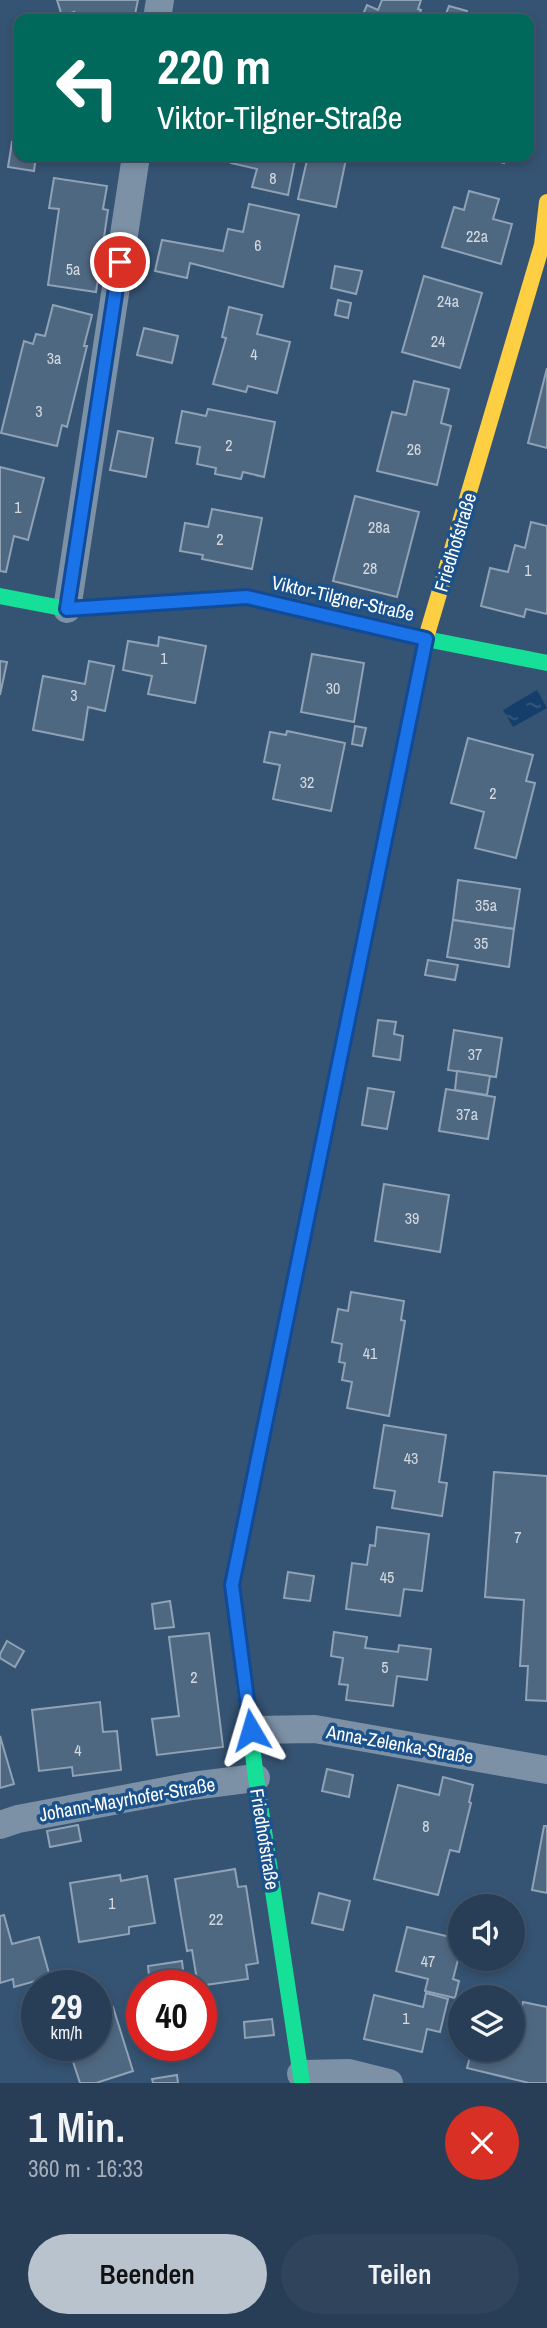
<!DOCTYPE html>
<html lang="de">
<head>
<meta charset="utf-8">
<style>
	:root { --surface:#283e56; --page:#30455c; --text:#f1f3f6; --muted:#a5aeb9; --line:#44576c; --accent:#b8c3ce }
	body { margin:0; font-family:"Archivo Narrow",sans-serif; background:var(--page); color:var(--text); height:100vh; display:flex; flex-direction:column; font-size:26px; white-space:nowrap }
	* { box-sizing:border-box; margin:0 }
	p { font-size:23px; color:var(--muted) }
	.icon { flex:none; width:38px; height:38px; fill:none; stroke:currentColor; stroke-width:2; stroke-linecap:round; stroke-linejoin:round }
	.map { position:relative; height:2083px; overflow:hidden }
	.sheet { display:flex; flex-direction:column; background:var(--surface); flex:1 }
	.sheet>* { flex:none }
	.guide { position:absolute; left:14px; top:14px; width:520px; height:147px; border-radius:14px; box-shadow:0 4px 10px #0003,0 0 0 2px var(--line); background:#00695c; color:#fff; overflow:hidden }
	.buttons { position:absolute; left:448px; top:1894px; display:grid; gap:14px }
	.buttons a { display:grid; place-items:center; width:77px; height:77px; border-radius:50%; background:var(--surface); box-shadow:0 4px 10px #0003,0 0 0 2px var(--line); font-size:35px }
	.speed { position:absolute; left:21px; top:1970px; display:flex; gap:14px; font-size:35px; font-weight:700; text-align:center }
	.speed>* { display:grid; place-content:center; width:91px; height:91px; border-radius:50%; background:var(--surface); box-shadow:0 4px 10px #0003,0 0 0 2px var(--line); line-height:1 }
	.speed small { font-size:18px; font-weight:400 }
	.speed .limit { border:10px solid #d22; background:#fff; color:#111 }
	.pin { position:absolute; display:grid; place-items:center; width:60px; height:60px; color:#fff; margin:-30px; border:4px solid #fff; border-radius:50%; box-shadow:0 2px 7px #0007 }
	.me { position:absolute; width:77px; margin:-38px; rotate:353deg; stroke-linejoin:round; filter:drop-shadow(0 0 5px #0008) }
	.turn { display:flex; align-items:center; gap:24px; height:147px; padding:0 28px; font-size:32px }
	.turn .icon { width:91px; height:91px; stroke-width:2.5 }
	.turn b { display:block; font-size:49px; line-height:60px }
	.round { display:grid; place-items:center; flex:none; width:74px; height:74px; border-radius:37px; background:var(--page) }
	.head { display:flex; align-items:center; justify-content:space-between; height:119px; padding:0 28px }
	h1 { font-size:42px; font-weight:600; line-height:52px }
	.primary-button { display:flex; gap:14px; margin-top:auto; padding:14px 28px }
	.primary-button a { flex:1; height:80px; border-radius:42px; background:var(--accent); color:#111; font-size:28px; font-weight:600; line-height:80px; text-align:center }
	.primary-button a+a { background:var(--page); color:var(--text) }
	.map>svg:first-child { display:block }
</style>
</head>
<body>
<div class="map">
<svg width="547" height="2083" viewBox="0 0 547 2083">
	<defs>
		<pattern id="water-ripples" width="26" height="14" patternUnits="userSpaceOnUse" patternTransform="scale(1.75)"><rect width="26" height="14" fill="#163e6a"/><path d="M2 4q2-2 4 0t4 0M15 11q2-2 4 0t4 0" fill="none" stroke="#395b80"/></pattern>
	</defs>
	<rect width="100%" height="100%" fill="#355372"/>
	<polygon fill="url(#water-ripples)" points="537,690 547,708 513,727 503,710"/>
	<g fill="#4f6881" stroke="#90a2b5" stroke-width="2">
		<polygon points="57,0 138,0 134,19 73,19 74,12 62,16"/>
		<polygon points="382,0 421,0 418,9 421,10 418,19 361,19 367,5 378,10"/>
		<polygon points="449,6 467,11 465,19 444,19"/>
		<polygon points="12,142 19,143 19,156 36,156 34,171 8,167"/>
		<polygon points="233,156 291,156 291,159 295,160 288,195 252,187 257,169 231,163"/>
		<polygon points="308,156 332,156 346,159 336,207 298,199"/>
		<polygon points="479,156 506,156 504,163"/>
		<polygon points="54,178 107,186 103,209 108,210 96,292 48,285 59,209 49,208"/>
		<polygon points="469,191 499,199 493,219 512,224 501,264 442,247 454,207 464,210"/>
		<polygon points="249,204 299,215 283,287 190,263 187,278 155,271 162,240 223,251 228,229 243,232"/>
		<polygon points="335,266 362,271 356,294 331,288"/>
		<polygon points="424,276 482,293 460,368 402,352"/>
		<polygon points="338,300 351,303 348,318 335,315"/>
		<polygon points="53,305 92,315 84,346 87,346 67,427 62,425 57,446 1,433 24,341 33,344 36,334 45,336"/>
		<polygon points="229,307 262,315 257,334 290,342 277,393 248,386 246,392 213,384 226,338 222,337"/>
		<polygon points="144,328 178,336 172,363 137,355"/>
		<polygon points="547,368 547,448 528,443"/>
		<polygon points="414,381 449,389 441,423 451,426 437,485 377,471 392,412 406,415"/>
		<polygon points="208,409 275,422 264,477 243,472 241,479 215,474 216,468 197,464 200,447 176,443 182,411 206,416"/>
		<polygon points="118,431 153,438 146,477 110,470"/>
		<polygon points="0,467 44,478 28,540 14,536 6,572 0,571"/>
		<polygon points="355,496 419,512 397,597 333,581"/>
		<polygon points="212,509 262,518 252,569 202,559 203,555 180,551 185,523 208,527"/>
		<polygon points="531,522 547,526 547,614 526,609 524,617 481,606 490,568 508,572 515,545 525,548"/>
		<polygon points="159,637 206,646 195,703 148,694 152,676 123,670 128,641 158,646"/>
		<polygon points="312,654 364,663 354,722 301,712"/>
		<polygon points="0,661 7,662 0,695"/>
		<polygon points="89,661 114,666 105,711 88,707 83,740 33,730 43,676 85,684"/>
		<polygon points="355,726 366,728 362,746 352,744"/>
		<polygon points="287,731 345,743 331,811 273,799 280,765 264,762 270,732 286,735"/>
		<polygon points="468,738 533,755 526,781 535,783 516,858 475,848 484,812 451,803"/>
		<polygon points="458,880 520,889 514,929 453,920"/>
		<polygon points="453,920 514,929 509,967 447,957"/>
		<polygon points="428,960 458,965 455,980 425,975"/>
		<polygon points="378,1020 396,1022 394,1034 403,1036 400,1060 373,1056"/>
		<polygon points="454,1030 502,1038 496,1077 448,1070"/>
		<polygon points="457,1071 490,1076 487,1095 455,1090"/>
		<polygon points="368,1088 394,1092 387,1129 362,1125"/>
		<polygon points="446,1089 495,1097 488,1139 439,1131"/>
		<polygon points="384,1184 449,1195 440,1252 375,1241"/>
		<polygon points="351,1292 404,1301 401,1320 405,1321 389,1416 347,1408 352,1382 342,1380 345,1363 339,1362 342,1344 332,1342 338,1309 348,1311"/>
		<polygon points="384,1425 446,1435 439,1482 447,1483 442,1516 392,1508 395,1491 374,1488"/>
		<polygon points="494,1472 547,1476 547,1701 526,1700 528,1666 520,1666 524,1600 485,1597"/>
		<polygon points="377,1527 429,1534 422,1591 404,1589 400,1616 346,1609 352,1563 367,1565 370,1545 375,1546"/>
		<polygon points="288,1572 314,1576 310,1601 284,1598"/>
		<polygon points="170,1601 174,1627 155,1629 152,1604"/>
		<polygon points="334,1632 367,1637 365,1648 398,1652 399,1645 431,1649 427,1680 397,1676 393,1706 346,1700 348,1685 339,1684 343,1658 331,1656"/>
		<polygon points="209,1633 223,1747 157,1755 152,1719 179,1716 169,1637"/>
		<polygon points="7,1641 24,1651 15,1667 0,1658 0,1654"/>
		<polygon points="100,1702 103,1732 117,1731 121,1770 73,1776 72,1767 39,1771 32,1710"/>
		<polygon points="0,1736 14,1784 0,1788"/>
		<polygon points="327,1769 353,1775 349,1797 322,1791"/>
		<polygon points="443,1777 473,1785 469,1802 471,1803 459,1852 450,1850 438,1895 374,1879 398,1785 439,1795"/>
		<polygon points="78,1825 81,1841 50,1847 47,1831"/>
		<polygon points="544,1826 547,1826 547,1893 532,1890"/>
		<polygon points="235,1869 238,1887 246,1886 258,1963 246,1965 248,1979 198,1986 192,1950 187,1951 175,1879"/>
		<polygon points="120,1875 121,1881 147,1876 155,1923 129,1927 129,1934 79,1942 70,1883"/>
		<polygon points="319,1893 350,1901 343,1930 312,1923"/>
		<polygon points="4,1915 12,1944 39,1937 50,1977 14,1987 13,1979 0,1983 0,1916"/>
		<polygon points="407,1927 455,1938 456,1931 460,1932 460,1952 453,1979 459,1981 455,1998 425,1991 428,1979 396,1971"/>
		<polygon points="182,1961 185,1986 150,1986 148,1966"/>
		<polygon points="426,1993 448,1999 440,2032 427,2029 422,2052 364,2039 374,1995 423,2007"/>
		<polygon points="37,1999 37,2021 31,2001"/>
		<polygon points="523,2002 547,2007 547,2083 529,2083 467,2068 472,2049 513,2049 513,2017 519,2018"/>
		<polygon points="113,2007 133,2071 96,2083 80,2083 68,2046 96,2046 96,2012"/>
		<polygon points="272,2019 274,2035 245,2038 244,2022"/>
		<polygon points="177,2075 178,2083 153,2083 152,2079"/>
	</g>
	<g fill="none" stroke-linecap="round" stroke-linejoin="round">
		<g stroke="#7c91a6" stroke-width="28">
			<polyline points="157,19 160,0"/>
			<polyline points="67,609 136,156"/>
			<polyline points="251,1730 315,1729 547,1770"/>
			<polyline points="0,1825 18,1819 192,1786 256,1778"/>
			<polyline points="301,2074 349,2073 389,2083"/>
		</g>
		<g stroke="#16e098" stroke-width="16">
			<polyline points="0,596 67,609 247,597 426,639 547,663"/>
			<polyline points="306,1222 428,631"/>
			<polyline points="252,1487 232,1585 256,1778 302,2083"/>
		</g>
		<polyline stroke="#ffcf43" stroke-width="16" points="428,631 542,245 547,202"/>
		<polyline stroke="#f24e42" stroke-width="16" points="252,1487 306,1222"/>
	</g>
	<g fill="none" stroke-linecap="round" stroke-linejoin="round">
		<defs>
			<polyline id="route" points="120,262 67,609 247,597 426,639 232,1585 251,1730"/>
		</defs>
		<use href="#route" stroke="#114b97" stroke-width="18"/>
		<use href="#route" stroke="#1a73e8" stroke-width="12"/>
	</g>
	<g text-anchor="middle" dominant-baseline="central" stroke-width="7" stroke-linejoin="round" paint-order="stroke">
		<g font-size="16" fill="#d3d9e0">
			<text x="273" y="178">8</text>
			<text x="477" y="236">22a</text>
			<text x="258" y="245">6</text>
			<text x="73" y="269">5a</text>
			<text x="448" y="301">24a</text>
			<text x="438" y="341">24</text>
			<text x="254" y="354">4</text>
			<text x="54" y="358">3a</text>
			<text x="39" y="411">3</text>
			<text x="229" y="445">2</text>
			<text x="414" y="449">26</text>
			<text x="18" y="507">1</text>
			<text x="379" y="527">28a</text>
			<text x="220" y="539">2</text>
			<text x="370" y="568">28</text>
			<text x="528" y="570">1</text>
			<text x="164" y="658">1</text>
			<text x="333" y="688">30</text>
			<text x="74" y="695">3</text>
			<text x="307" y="782">32</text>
			<text x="493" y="793">2</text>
			<text x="486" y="905">35a</text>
			<text x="481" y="943">35</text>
			<text x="475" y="1054">37</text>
			<text x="467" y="1114">37a</text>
			<text x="412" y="1218">39</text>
			<text x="370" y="1353">41</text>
			<text x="411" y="1458">43</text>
			<text x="518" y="1537">7</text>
			<text x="387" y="1577">45</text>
			<text x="385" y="1667">5</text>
			<text x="194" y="1677">2</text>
			<text x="78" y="1750">4</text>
			<text x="426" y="1826">8</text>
			<text x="112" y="1903">1</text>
			<text x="216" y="1919">22</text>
			<text x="428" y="1961">47</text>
			<text x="406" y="2018">1</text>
		</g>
		<g font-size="19" fill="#fff" stroke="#1c528b">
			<text transform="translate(455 542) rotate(-73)">Friedhofstraße</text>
			<text transform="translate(343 598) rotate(13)">Viktor-Tilgner-Straße</text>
			<text transform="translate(400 1744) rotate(10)">Anna-Zelenka-Straße</text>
			<text transform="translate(127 1799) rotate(-10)">Johann-Mayrhofer-Straße</text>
			<text transform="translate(265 1839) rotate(81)">Friedhofstraße</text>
		</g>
	</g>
</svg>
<div class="buttons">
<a><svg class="icon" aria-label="sound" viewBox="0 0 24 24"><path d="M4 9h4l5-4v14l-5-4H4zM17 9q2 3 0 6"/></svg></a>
<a><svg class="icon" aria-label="layers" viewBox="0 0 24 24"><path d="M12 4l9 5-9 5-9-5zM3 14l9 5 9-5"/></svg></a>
</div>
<div class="speed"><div>29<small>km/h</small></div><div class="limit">40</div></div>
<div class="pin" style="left:120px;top:262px;background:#d93025"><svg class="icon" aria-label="arrive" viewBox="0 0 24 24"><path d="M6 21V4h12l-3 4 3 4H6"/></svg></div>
<svg class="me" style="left:251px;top:1730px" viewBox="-20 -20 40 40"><path d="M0-17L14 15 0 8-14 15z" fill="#1a73e8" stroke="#fff" stroke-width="4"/></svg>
<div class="guide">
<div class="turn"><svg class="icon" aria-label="left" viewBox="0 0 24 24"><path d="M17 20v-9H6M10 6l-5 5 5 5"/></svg><div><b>220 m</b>Viktor-Tilgner-Straße</div></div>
</div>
</div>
<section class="sheet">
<div class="head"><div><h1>1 Min.</h1><p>360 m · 16:33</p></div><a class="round" style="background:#d93025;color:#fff"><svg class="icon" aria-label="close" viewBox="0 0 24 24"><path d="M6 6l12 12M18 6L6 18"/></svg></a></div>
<div class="primary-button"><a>Beenden</a><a>Teilen</a></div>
</section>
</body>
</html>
